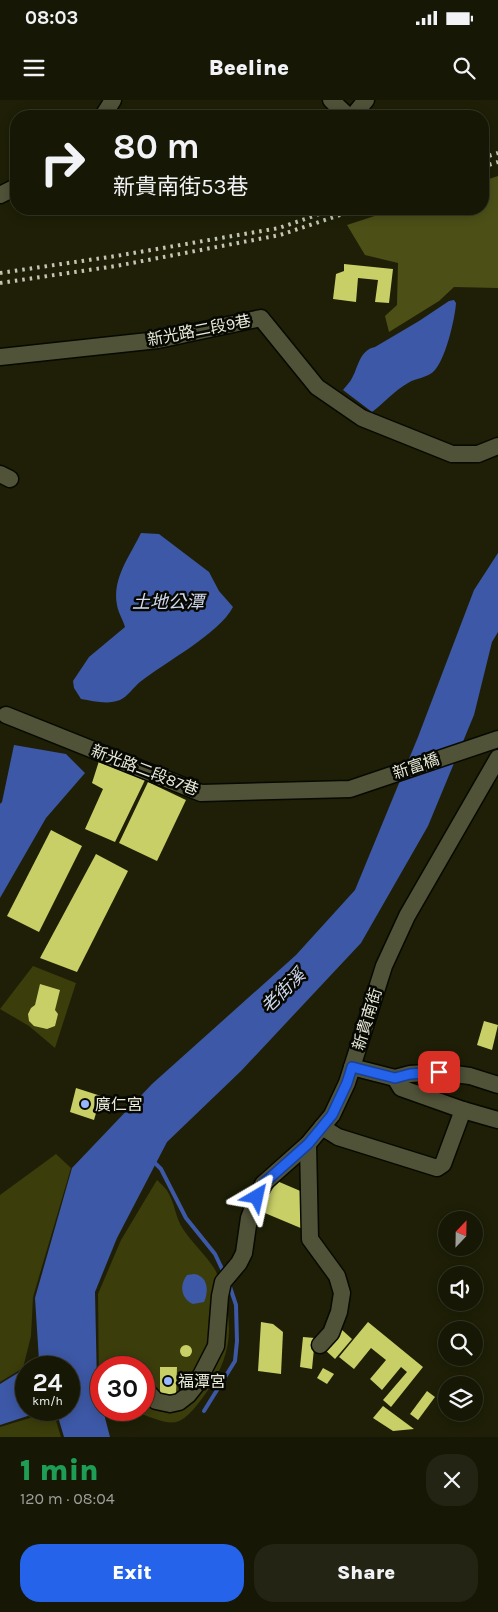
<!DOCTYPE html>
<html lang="en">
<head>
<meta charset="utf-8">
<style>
	:root { --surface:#161704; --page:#232413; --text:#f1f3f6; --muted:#9e9f9a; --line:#353626; --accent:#2563eb }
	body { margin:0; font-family:Karla,"Noto Sans TC",sans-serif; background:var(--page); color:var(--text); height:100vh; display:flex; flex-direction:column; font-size:19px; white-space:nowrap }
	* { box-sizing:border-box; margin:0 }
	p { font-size:16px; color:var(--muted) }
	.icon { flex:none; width:28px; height:28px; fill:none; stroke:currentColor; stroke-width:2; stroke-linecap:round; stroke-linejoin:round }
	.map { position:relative; height:1337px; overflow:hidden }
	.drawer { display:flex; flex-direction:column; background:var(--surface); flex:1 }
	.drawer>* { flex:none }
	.banner { position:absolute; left:10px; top:10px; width:479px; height:105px; border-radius:20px; box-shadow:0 2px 12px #0003,0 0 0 1px var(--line); background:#161704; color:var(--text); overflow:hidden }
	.needle { width:32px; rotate:22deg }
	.controls { position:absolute; left:438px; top:1111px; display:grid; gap:10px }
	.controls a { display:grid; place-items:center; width:45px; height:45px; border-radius:50%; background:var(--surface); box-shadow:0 2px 12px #0003,0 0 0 1px var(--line); font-size:25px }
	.speed { position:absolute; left:15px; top:1256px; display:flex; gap:10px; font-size:25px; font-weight:700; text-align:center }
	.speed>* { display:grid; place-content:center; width:65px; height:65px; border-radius:50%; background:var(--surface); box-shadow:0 2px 12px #0003,0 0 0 1px var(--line); line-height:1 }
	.speed small { font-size:12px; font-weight:400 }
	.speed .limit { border:8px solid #d22; background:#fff; color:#111 }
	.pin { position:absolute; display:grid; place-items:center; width:42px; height:42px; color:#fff; margin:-21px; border-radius:10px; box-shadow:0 2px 8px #0006 }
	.me { position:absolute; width:55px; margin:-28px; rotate:36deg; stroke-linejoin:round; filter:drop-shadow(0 0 4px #0008) }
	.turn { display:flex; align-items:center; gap:18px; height:105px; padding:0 20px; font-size:22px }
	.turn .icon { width:65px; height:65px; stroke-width:2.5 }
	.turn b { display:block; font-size:35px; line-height:42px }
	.round { display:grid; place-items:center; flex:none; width:52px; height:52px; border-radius:20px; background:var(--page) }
	.summary { display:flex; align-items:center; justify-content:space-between; height:85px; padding:0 20px }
	h1 { font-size:30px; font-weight:800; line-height:38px; color:#1e9e55 }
	.cta { display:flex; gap:10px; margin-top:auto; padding:10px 20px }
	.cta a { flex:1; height:58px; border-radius:20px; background:var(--accent); color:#fff; font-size:20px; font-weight:800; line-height:58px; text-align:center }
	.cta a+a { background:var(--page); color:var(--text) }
	.status { display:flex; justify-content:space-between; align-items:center; height:35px; padding:0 25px; background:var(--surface); direction:ltr }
	.status svg { height:14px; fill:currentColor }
	header { display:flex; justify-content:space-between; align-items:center; height:65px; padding:0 20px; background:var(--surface); font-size:22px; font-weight:800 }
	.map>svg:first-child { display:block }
</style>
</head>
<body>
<div class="status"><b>08:03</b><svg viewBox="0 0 49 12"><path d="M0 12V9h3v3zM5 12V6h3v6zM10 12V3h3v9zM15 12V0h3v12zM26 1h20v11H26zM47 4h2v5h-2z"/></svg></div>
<header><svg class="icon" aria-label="menu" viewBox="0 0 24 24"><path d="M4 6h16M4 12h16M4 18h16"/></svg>Beeline<svg class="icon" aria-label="search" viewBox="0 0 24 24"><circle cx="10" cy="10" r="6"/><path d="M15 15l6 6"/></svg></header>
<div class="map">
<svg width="498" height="1337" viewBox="0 0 498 1337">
	<rect width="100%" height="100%" fill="#1e1f06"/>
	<g fill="#3b3d0b">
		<polygon points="33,866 76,883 55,948 29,926 0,909"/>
		<polygon points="56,1054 71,1068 33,1197 31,1236 23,1268 0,1282 0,1095"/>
		<path d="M157,1080C161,1084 167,1089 169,1094C175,1105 176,1119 183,1129C192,1143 205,1154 214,1168C218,1174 219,1182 222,1189C235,1229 230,1259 206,1293C176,1335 173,1324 130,1310H144V1268H101V1289L99,1285L98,1194L121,1140Z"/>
		<polygon points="53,1311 61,1337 0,1337 0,1327"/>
	</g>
	<polygon fill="#4c5017" points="498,76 498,188 454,187 439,201 389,232 385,216 397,205 398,163 365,155 347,125 396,109 482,109 483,81"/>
	<g fill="#3d58a6">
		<path d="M454,200L456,203C455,219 445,262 433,272C426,278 416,278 408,283C395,290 384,303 372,312L343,290C346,286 349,283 351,280C358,269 359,250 375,247L419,221L449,201Z"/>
		<path d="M141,433L159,434L209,472L219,491L233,507C219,534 165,562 140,582C134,587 127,597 120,600C108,605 93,601 81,599L74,588L73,581L89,557L125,527C123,520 118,512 117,505C112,478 130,456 141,433Z"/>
		<polygon points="498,453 498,532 492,542 474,615 428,726 361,843 241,971 167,1042 117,1138 95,1192 97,1285 101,1302 101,1310 103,1310 110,1337 64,1337 56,1310 69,1310 69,1268 27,1268 39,1261 35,1198 72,1068 152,984 296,855 355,790 418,637 474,490"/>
		<polygon points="14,645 66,654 85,673 46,718 0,798 0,704 2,702"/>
		<path d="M194,1174C208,1176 209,1191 204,1202L193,1204C181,1199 179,1185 187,1175Z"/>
		<polygon points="26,1268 26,1310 46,1310 0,1325 0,1284"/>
	</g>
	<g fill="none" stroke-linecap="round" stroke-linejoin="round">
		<g stroke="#3d58a6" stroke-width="4">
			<polyline points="153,1061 161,1069 186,1118 215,1154 224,1173"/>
			<polyline points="204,1311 235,1261 237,1241 236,1205 229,1184"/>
		</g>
	</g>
	<g fill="#c8cf67">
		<polygon points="344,164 393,169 389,203 375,202 378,180 358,178 356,202 333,199 336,174 344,171"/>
		<polygon points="99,661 145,680 115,742 85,729 103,689 92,683"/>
		<polygon points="148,682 186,700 157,761 119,743"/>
		<polygon points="51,730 82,746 39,832 7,816"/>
		<polygon points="96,754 128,771 77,872 40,858"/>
		<polygon points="40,884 60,890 55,910 58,914 55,926 47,929 34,926 29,921 28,914 31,908 35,905"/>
		<polygon points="484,921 498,925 492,950 477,945"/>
		<polygon points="76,988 101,996 94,1020 70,1012"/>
		<polygon points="277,1081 305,1093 303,1129 260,1111"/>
		<polygon points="261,1222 273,1224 283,1232 281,1274 258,1271"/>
		<polygon points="368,1222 423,1267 391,1307 383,1300 407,1272 401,1267 382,1290 370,1279 386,1260 371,1248 354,1269 339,1257"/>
		<polygon points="341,1229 352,1239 335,1259 324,1249"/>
		<polygon points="303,1237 315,1238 312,1269 300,1267"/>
		<circle cx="186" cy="1251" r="6"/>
		<polygon points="160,1267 177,1267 176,1295 160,1295"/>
		<polygon points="323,1268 334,1274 327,1284 317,1278"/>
		<polygon points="427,1291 435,1297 418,1320 410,1314"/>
		<polygon points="383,1306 414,1329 393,1331 373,1318"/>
	</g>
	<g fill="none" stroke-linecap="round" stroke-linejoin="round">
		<defs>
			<g id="minor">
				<polyline points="331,0 348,16"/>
				<polyline points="103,16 113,0"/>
				<polyline points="353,16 366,0"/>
				<polyline points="0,95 16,87"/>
				<polyline points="0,257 158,240 261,218 317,287 362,318 452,354 478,354 498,346"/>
				<polyline points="0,374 10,379"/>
				<polyline points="6,615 201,693 350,689 498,639"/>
				<polyline points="352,967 395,978 410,974 439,972 470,976 498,985"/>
				<polyline points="395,978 401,988 463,1010 498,1020"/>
				<polyline points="322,1027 338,1037 437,1068 443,1064 463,1010"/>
				<polyline points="308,1044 310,1139 337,1176 342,1193 339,1212 331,1233 320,1245"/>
				<polyline points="146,1290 156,1301 170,1304 179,1302 188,1295 196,1285 216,1246 220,1196 223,1182 239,1163 244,1153 249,1118 257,1097 263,1084 308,1044 332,1015 347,983 384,866 407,816 498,658"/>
			</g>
		</defs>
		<use href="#minor" stroke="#080900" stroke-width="19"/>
		<use href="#minor" stroke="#505338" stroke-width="16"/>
		<g stroke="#c4c6b5" stroke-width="4" stroke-dasharray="2.5 5" stroke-linecap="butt">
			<polyline points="482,58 498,53"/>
			<polyline points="482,67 498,62"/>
			<polyline points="0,173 116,156 279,128 334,109"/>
			<polyline points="0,183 116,166 280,135 358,109"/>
		</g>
	</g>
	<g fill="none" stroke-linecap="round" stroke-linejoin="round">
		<defs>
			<polyline id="route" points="257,1097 263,1084 308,1044 332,1015 347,983 352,967 395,978 410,974 439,972"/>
		</defs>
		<use href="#route" stroke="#184099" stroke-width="12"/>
		<use href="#route" stroke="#2563eb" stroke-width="9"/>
	</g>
	<g fill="#98b6fd" stroke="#080802" stroke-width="2">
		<circle cx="85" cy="1004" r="5"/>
		<circle cx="168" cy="1281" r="5"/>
	</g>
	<g text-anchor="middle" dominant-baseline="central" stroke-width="5" stroke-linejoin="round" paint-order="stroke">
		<g font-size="16" fill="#e7e9d9" stroke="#080802">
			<text transform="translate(199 230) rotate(-11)">新光路二段9巷</text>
			<text transform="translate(416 666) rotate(-19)">新富橋</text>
			<text transform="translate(145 670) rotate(21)">新光路二段87巷</text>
			<text transform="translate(367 919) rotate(-73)">新貴南街</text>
		</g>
		<g font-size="16" fill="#e7e9d9" stroke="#080802" text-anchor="start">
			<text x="95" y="1004">廣仁宮</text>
			<text x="178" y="1281">福潭宮</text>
		</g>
		<g font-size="18" font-style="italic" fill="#d0d9ef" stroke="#080802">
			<text x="168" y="502">土地公潭</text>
			<text transform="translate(283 891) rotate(-45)">老街溪</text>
		</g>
	</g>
</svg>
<div class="controls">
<a><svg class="needle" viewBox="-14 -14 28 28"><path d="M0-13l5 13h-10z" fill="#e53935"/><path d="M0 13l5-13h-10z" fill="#9e9f9a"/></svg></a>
<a><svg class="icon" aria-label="sound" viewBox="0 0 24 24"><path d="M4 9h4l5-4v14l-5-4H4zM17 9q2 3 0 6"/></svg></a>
<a><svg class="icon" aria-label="search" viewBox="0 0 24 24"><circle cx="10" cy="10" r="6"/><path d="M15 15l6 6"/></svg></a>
<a><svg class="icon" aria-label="layers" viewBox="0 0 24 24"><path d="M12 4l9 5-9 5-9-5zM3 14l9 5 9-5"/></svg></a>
</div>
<div class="speed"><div>24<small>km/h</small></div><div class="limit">30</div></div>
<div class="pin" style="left:439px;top:972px;background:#d93025"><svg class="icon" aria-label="arrive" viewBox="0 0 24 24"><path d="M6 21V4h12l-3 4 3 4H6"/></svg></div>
<svg class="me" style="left:257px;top:1097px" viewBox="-20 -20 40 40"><path d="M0-17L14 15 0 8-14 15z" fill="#2563eb" stroke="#fff" stroke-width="4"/></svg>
<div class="banner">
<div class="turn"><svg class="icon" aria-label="right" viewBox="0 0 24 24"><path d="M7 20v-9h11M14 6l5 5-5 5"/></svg><div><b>80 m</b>新貴南街53巷</div></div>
</div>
</div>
<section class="drawer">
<div class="summary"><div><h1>1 min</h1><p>120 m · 08:04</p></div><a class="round"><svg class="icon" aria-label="close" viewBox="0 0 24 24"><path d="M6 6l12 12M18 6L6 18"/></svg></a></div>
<div class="cta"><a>Exit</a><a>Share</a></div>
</section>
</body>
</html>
